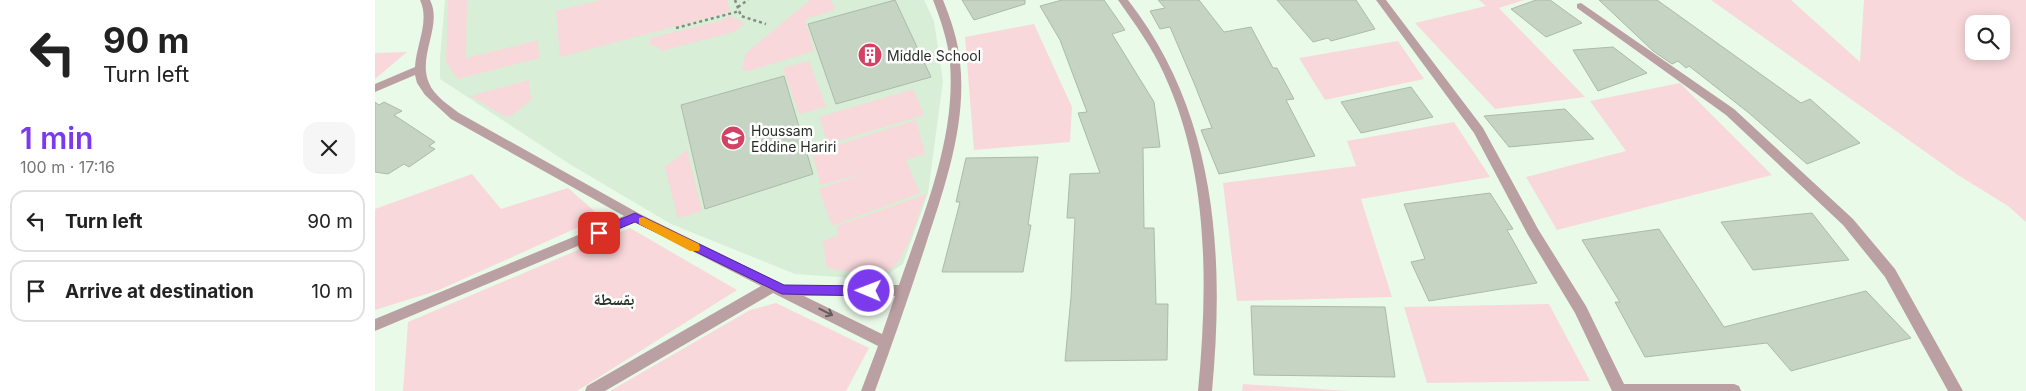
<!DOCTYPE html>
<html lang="en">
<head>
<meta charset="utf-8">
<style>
	:root { --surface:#fff; --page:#f6f6f6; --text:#222; --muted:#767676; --line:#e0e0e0; --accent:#7c3aed }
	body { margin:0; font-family:Inter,"Noto Naskh Arabic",sans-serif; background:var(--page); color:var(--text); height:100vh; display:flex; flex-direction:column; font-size:19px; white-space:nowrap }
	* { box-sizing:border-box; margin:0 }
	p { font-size:16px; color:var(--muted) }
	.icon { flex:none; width:28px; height:28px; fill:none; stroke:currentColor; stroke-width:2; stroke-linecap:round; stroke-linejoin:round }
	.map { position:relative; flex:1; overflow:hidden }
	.details { display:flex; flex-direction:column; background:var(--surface); width:375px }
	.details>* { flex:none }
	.hud { background:#fff; color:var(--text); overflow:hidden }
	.tools { position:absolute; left:1590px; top:15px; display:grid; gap:10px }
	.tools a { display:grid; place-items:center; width:45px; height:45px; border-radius:10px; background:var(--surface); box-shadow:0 2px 12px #0003; font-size:25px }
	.pin { position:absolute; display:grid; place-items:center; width:42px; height:42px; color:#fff; margin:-21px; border-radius:10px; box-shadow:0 2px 8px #0006 }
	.me { position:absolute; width:55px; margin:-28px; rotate:271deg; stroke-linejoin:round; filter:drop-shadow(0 0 4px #0008) }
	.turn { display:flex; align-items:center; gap:18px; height:105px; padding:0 20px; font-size:22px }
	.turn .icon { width:65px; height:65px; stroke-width:2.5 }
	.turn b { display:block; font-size:35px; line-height:42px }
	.round { display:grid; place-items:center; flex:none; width:52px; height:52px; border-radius:15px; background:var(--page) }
	.headline { display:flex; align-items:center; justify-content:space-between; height:85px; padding:0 20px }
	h1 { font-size:30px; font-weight:600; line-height:38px; color:var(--accent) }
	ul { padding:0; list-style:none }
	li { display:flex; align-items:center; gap:15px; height:62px; margin:0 10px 8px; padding:0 10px; border:2px solid var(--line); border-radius:15px }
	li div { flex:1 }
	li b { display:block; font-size:19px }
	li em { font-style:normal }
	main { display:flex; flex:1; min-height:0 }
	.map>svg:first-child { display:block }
</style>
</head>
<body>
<main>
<section class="details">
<div class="hud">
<div class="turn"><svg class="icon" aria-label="left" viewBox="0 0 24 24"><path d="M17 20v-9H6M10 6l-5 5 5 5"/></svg><div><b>90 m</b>Turn left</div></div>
</div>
<div class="headline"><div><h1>1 min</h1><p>100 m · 17:16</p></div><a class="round"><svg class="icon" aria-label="close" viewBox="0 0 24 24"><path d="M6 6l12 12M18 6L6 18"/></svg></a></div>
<ul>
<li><svg class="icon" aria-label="left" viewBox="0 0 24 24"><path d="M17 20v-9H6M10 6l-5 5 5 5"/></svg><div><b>Turn left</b></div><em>90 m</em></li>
<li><svg class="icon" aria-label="arrive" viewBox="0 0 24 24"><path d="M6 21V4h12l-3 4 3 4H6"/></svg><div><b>Arrive at destination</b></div><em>10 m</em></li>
</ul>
</section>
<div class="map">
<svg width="1651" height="391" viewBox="0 0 1651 391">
	<rect width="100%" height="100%" fill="#eafae9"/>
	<polygon fill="#d9eed7" points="70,0 549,0 559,21 568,81 553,193 528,264 513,274 493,279 420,274 296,224 196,165 65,79 65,58"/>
	<g fill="#f8d8db" fill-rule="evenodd">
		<polygon points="73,0 92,0 91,58 163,40 164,58 83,79 71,62"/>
		<polygon points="227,0 352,0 355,12 185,57 181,11"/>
		<polygon points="435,0 456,0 460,10 430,19 439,51 373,71 367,70 371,53"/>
		<polygon points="1104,0 1149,0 1124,8 1210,97 1120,109 1040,23 1111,6"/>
		<path d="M1336,0H1416L1485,62L1489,0H1651V222L1633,206L1583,175ZM1599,24H1626V51H1599Z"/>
		<polygon points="355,16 370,23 359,32 286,51 283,47 275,45 275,38 345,21"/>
		<polygon points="659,24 697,107 695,142 599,150 590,37"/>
		<polygon points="1023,41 1049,79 950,100 924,58"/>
		<polygon points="32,52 0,79 0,53"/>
		<polygon points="434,61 451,107 424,114 408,68"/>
		<polygon points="154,80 156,100 136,116 131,117 95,96"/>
		<polygon points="1305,83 1397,175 1182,230 1151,177 1251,151 1215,101"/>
		<polygon points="538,89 549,115 453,144 444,117"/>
		<polygon points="541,120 550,154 531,160 545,193 457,226 444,189 490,173 446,185 437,153"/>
		<polygon points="1079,122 1115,177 986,199 1017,297 862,301 848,183 981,166 972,141"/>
		<polygon points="312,150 327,211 303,218 290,167"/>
		<polygon points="97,174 126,209 193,188 226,217 64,290 0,310 0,209"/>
		<path d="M551,194C544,212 530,263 514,270C495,278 471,271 452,268L448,241L463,235L462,226Z"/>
		<polygon points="255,228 362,290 202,391 28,391 33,322"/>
		<polygon points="401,303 494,348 471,391 235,391 375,310"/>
		<polygon points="1174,304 1215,381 1052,383 1029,307"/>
		<polygon points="868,384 975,391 867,391"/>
	</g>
	<g fill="#c5d4c3" stroke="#acbaaa">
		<polygon points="520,0 556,77 461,104 433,24"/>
		<polygon points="587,0 650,0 650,4 599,20"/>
		<polygon points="687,0 729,0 750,30 737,34 779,102 785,147 768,148 769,228 779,228 781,304 793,304 792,360 690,361 696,297 700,218 692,218 695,174 725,173 703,113 712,112 685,40 665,6"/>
		<polygon points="783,0 824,0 849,32 876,27 898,68 902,68 919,99 911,100 940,156 844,174 826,130 837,128 819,83 795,27 785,29 775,11 790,8"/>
		<polygon points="902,0 981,0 1000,29 956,41 953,38 938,42"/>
		<polygon points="1161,0 1175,0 1207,23 1171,37 1136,9"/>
		<polygon points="1224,0 1282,0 1426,103 1435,99 1485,143 1432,164 1374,113 1314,66 1311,68 1303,61 1297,64 1278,51"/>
		<polygon points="1238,47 1272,73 1223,91 1198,50"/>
		<polygon points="409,76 438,174 330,209 306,105"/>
		<polygon points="1036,87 1058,117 986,133 966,102"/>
		<polygon points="0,102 4,105 9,102 27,111 19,115 60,142 54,146 60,149 34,167 29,164 13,174 0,172"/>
		<polygon points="1190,109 1219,139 1134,147 1109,116"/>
		<polygon points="663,157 653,225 656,225 648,272 567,272 585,202 581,202 591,158"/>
		<polygon points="1115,193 1138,229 1132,230 1162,283 1054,301 1036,262 1050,259 1029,204"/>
		<polygon points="1437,213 1474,260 1378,270 1346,222"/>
		<polygon points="1284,229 1349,327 1491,291 1536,338 1416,371 1392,343 1270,357 1240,302 1245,302 1207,240"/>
		<polygon points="876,306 1010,307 1020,377 879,375"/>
	</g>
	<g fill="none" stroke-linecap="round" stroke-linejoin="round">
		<g stroke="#838e82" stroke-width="2.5" stroke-dasharray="3 3" stroke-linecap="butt">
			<polyline points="360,0 366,16 391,24"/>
			<polyline points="363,7 373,0"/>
			<polyline points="301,28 365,11"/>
		</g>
		<g fill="#bba0a3" fill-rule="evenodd">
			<path d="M45,0H55C68,26 42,56 54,83C59,96 74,105 84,113L265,214L409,285H524C548,215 581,139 575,63C573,41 566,21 558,0H568C576,20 583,40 585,62C592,123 570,186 551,244C535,293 518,342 500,391H486L503,346L398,293L230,391H210L212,386L386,286L260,222L0,331V319L249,216L76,119L50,95L42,83L40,75L0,92V84L40,67C41,45 55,21 45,0ZM429,296H520L507,334Z"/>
			<path d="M743,0H753C841,113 850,253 837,391H823C833,287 834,171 789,74C777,47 760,24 743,0Z"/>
			<polygon points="1001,0 1011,0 1108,128 1163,229 1211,306 1249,384 1359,384 1364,386 1366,391 1237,391 1200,313 1153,235 1099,133"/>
			<polygon points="1206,3 1359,109 1478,219 1520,269 1588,391 1573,391 1510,277 1468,225 1351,115 1202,8 1202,4"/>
		</g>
	</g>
	<defs><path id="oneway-shaft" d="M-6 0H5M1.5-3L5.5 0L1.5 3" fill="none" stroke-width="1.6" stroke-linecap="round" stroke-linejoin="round" transform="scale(1.25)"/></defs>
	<use stroke="#635c59" href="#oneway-shaft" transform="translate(451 312) rotate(27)"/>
	<polygon fill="#7c3aed" stroke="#51269a" points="260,213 409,285 494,286 500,291 494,296 407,294 260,222 224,237 218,233 220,230"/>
	<polygon fill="#f59e0b" points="268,217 324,244 325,248 324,251 315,251 264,224 264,218"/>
	<defs>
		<symbol id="building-disc" viewBox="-11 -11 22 22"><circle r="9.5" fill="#d24264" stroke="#fff"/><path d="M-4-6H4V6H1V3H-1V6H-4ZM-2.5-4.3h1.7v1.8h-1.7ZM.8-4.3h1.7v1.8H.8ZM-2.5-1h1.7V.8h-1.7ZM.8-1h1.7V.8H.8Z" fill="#fff"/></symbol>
		<symbol id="school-disc" viewBox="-11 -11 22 22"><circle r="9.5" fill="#d24264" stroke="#fff"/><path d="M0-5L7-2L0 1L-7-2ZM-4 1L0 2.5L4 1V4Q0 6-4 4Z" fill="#fff"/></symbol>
	</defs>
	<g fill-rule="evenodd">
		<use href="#building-disc" x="481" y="41" width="28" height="28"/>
		<use href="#school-disc" x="344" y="124" width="28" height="28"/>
	</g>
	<g text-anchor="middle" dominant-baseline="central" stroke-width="5" stroke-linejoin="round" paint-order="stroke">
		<g font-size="14" fill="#292e28" stroke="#fff" text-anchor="start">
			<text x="512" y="55">Middle School</text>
			<text x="376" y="130">Houssam<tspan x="376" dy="16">Eddine Hariri</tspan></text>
		</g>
		<g font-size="16" font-weight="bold" fill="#293528" stroke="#fff">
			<text x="239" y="299">بقسطة</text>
		</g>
	</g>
</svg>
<div class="tools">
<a><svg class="icon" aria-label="search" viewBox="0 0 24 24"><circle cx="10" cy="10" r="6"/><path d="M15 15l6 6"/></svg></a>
</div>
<div class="pin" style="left:224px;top:233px;background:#d93025"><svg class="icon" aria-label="arrive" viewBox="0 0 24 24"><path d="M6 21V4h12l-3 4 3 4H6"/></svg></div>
<svg class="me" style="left:494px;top:291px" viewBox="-20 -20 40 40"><circle r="17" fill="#7c3aed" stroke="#fff" stroke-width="3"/><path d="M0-11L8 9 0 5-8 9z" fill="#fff"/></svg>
</div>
</main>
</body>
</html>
